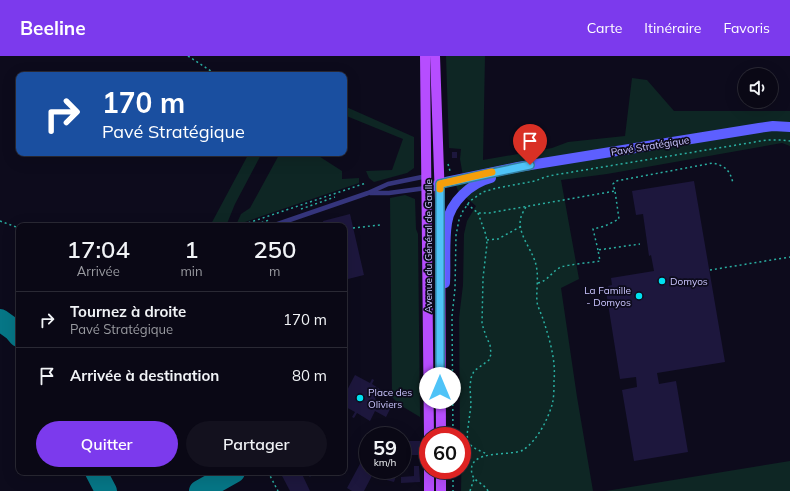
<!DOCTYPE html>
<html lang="fr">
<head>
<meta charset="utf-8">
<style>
	:root { --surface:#0a0815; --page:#13111e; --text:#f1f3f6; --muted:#999aa0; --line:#2a2934; --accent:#7c3aed }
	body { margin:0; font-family:Mulish,sans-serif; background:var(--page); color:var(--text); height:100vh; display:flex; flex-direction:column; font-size:15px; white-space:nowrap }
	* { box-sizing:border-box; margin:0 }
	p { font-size:13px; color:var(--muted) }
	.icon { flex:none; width:22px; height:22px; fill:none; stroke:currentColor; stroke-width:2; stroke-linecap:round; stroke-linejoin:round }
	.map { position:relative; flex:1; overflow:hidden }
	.panel { position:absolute; left:16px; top:167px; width:331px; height:252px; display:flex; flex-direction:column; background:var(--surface); border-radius:8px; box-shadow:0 4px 16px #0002,0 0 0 1px var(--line) }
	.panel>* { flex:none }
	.guide { position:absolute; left:16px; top:16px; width:331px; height:84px; border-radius:8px; box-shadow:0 4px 16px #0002,0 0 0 1px var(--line); background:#1a4fa0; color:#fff; overflow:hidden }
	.buttons { position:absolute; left:738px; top:12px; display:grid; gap:8px }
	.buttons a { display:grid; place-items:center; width:40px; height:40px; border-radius:50%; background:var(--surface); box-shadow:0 4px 16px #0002,0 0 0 1px var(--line); font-size:20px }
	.speed { position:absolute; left:359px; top:371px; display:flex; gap:8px; font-size:20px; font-weight:700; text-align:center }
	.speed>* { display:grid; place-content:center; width:52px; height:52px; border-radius:50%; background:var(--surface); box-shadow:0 4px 16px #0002,0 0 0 1px var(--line); line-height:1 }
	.speed small { font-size:10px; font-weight:400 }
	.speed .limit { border:6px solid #d22; background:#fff; color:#111 }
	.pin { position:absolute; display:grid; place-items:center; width:34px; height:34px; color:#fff; margin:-41px -17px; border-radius:50% 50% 50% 0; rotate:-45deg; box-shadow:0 0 4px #0007 }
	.pin .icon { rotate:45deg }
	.me { position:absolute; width:44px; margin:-22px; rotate:0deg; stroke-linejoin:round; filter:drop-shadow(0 0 3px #0008) }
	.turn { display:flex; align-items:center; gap:14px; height:84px; padding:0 20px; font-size:18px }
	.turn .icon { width:52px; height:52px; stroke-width:2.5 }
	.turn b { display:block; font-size:28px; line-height:34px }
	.eta { display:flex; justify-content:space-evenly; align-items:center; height:68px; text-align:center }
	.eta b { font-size:24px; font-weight:600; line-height:28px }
	.cta { display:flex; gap:8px; margin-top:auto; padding:8px 20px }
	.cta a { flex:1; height:46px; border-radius:24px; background:var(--accent); color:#fff; font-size:16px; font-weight:600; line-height:46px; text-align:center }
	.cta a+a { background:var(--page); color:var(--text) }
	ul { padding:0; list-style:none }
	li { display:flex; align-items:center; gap:12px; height:56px; padding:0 20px; border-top:1px solid var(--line) }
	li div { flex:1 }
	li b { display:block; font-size:15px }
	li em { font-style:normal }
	header { display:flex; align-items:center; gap:24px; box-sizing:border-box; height:56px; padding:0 20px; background:var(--accent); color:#fff }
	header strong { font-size:19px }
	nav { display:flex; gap:22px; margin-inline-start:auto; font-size:14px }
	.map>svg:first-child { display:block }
</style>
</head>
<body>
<header>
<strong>Beeline</strong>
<nav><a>Carte</a><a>Itinéraire</a><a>Favoris</a></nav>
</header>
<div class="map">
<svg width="790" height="435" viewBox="0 0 790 435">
	<rect width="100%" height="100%" fill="#0d0b1c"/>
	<g fill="#0e2624">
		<polygon points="446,0 485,0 483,104 552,92 568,86 625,80 632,22 647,24 674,55 790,55 790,90 782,87 607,118 561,124 579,223 561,232 577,341 593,435 461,435 462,380 460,380 459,262 463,229 464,178 467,165 476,150 458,135 456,129 464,126 460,103 461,93 449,92"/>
		<polygon points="344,50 414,81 414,112 407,117 374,126 369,122 366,115 392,114 403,83 344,59"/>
		<polygon points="249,97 262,97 235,148 226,170 210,170"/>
		<polygon points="280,97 314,97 342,115 342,123 359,122 359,127 236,169 241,158 250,152"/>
		<polygon points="405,139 415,143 416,173 418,178 420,361 400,349 392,341 390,142"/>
		<polygon points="790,405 790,435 606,435"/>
	</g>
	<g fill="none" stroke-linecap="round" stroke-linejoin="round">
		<g stroke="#067686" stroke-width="22">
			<polyline points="0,264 14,274 19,280"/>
			<polyline points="96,416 106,435"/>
			<polyline points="200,435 234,416"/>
		</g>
	</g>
	<g fill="#1d173d">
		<rect x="452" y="96" width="5" height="6"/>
		<polygon points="694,125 725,306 657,317 659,328 676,325 688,396 634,405 622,334 637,331 636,321 620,323 606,235 609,234 608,230 612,229 611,222 654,215 651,199 649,200 643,158 636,159 632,135"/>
		<polygon points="350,158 364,219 344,224 344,170 324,170 323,165"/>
		<polygon points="355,319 370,327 372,323 374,324 372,328 381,334 375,343 391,351 386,361 375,355 370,365 357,357 354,362 352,361 355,356 344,350 344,340"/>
		<polygon points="408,385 420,385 420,399 402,399 402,392 408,392"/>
		<polygon points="361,406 368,409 368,414 375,414 364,435 352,435 347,432"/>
		<polygon points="414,410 419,410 420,426 401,427 401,421 414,420"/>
		<polygon points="386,414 398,414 394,426 383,423"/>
		<polygon points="280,416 301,416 310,435 290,435"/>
	</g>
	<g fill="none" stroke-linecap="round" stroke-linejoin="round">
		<g stroke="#2aafa2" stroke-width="1.5" stroke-dasharray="2 3" stroke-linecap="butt">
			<polyline points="188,0 217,19"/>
			<polyline points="448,108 450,115"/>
			<path d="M467,148L478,157H489L615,135L613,128L616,125L713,107C726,110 730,115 733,127"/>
			<polyline points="301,153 335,141"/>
			<polyline points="478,157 486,179 487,188 483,222 482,268 486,280 490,289 491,298 489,304 474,315 471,322 470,331 471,349 467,379 469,388 476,393 487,398"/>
			<polyline points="0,165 19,172"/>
			<polyline points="239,170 366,127"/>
			<polyline points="252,170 269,164"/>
			<polyline points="353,172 380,169"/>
			<polyline points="487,184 498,183 520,171"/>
			<polyline points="598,194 593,173 605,170 619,163 615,135"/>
			<polyline points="710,214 790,201"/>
			<path d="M538,227C548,225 552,215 561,211C571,208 589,207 600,205L598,194L640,188"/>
			<polyline points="453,380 452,260 455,233 456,179 459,164 463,155 470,145 483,136 497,132 535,125 545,121 554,119 767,84 781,84 790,85"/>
			<polyline points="423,387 423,407"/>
			<polyline points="453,414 453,435"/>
			<polyline points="268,416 278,435"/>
			<polyline points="470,435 474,423"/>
			<path d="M488,435C484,427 474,426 472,418C466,392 511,401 523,394C537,385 547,365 552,349C554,342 554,333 554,325C556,305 550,285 544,266C542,259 538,252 537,246C536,234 539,221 536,209C533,194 516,177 521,161C522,158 524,154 526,151"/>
		</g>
		<g stroke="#35357c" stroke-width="4.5">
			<polyline points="370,137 389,137 426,132"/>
			<polyline points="272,170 368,137 388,128 427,120"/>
			<polyline points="307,416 310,418"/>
		</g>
		<g stroke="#5d5fff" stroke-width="10">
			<polyline points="427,132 446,126 518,111 759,72 773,70 790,71"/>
			<path d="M445,227C446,207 444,186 447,167C450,146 471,127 491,122"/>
		</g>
		<g stroke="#b64dff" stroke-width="10">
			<polyline points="425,0 429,380"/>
			<polyline points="435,0 440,144 441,380"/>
			<polyline points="429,414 429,435"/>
			<polyline points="441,414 441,435"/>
		</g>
	</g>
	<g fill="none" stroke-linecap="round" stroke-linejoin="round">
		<defs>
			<polyline id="route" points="440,332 440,128 530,109"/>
		</defs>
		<use href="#route" stroke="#337fa1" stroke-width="10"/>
		<use href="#route" stroke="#4fc3f7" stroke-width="7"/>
		<polyline stroke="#f59e0b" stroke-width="7" points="440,133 440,128 492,116"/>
	</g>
	<g fill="#00e1f1" stroke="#0d0b1c" stroke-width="1.5">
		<circle cx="662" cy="225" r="4"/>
		<circle cx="639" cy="240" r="4"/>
		<circle cx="360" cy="342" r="4"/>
	</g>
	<g text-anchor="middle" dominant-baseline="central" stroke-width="3.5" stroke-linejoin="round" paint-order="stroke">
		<g font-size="10" fill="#cbc6ff" stroke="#0d0b1c">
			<text transform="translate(650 90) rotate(-9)">Pavé Stratégique</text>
			<text transform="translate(428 190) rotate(-90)">Avenue du Général de Gaulle</text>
		</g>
		<g font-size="10" fill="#cbc6ff" stroke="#0d0b1c" text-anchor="start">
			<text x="670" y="225">Domyos</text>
			<text x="631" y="234" text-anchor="end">La Famille<tspan x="631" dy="12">- Domyos</tspan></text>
			<text x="368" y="336">Place des<tspan x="368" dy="12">Oliviers</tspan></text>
		</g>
	</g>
</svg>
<div class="buttons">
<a><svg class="icon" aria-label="sound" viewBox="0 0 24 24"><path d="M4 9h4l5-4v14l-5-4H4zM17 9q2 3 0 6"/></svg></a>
</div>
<div class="speed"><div>59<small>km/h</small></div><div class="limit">60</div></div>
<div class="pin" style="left:530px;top:109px;background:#d93025"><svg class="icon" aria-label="arrive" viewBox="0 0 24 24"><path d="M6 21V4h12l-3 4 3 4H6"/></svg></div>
<svg class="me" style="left:440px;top:332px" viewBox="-20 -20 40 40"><circle r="19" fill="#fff"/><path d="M0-13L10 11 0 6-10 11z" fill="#4fc3f7"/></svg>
<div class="guide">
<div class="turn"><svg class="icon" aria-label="right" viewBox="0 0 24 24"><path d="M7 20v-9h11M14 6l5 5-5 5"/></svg><div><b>170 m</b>Pavé Stratégique</div></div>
</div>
<section class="panel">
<div class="eta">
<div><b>17:04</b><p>Arrivée</p></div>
<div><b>1</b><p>min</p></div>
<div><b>250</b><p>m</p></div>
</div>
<ul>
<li><svg class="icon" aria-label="right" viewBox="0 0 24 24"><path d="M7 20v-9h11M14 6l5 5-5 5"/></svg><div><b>Tournez à droite</b><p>Pavé Stratégique</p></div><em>170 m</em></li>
<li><svg class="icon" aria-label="arrive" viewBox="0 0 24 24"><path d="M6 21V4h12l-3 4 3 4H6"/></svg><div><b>Arrivée à destination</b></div><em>80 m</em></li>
</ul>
<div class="cta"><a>Quitter</a><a>Partager</a></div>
</section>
</div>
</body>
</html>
